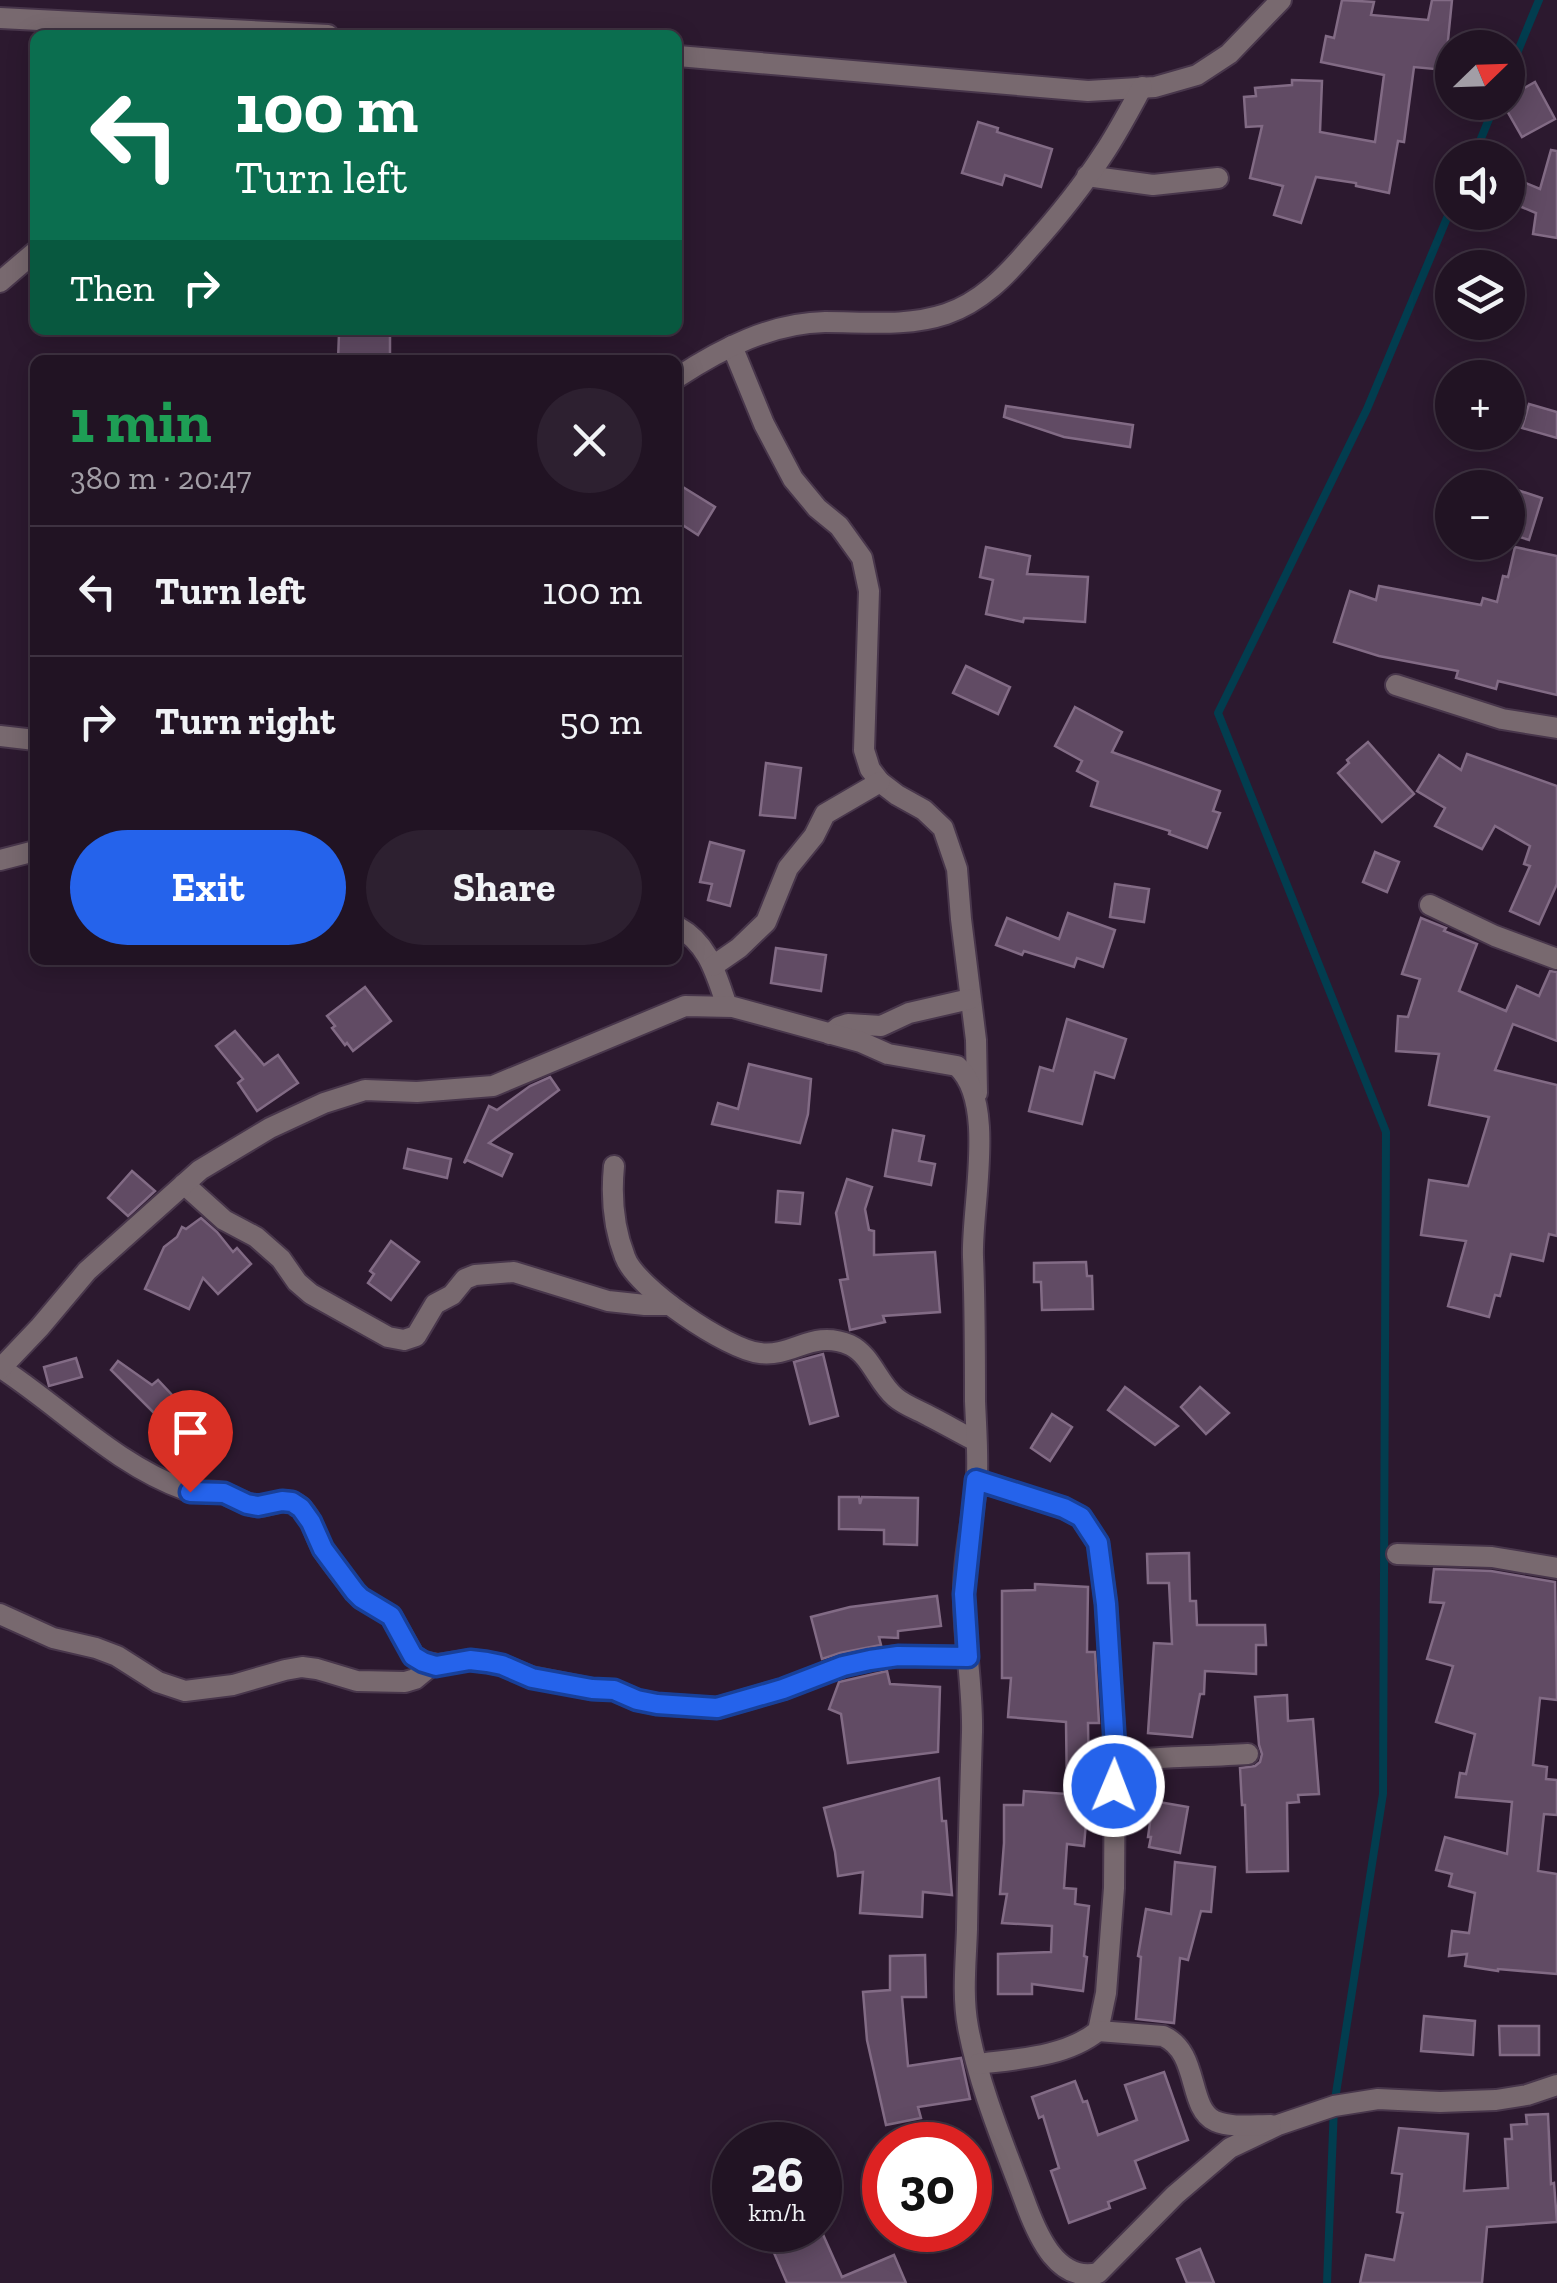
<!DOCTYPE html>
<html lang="en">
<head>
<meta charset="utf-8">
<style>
	:root { --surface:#211323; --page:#2d2030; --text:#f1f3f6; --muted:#a29ea6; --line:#3e3241; --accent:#2563eb }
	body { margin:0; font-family:"Zilla Slab",serif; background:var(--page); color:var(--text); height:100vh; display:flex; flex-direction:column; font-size:38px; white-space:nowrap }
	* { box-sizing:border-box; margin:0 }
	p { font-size:32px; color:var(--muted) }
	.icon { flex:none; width:55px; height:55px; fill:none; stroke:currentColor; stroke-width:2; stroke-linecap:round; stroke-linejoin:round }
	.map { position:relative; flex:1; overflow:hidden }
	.side { position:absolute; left:30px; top:355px; width:652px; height:610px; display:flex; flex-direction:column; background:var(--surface); border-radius:15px; box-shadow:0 5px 25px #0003,0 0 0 2px var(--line) }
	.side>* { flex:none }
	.guide { position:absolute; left:30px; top:30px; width:652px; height:305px; border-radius:15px; box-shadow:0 5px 25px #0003,0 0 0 2px var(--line); background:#0b6e4f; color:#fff; overflow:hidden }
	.needle { width:65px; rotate:67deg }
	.buttons { position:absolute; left:1435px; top:30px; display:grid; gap:20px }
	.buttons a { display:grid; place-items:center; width:90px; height:90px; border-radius:50%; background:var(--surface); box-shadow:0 5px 25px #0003,0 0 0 2px var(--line); font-size:50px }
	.speed { position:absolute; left:712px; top:2122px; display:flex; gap:20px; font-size:50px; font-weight:700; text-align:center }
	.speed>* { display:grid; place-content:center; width:130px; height:130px; border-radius:50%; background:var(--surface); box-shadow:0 5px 25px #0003,0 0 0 2px var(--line); line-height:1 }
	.speed small { font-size:25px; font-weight:400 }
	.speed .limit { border:15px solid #d22; background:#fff; color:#111 }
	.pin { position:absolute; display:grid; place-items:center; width:85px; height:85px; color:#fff; margin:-102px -42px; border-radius:50% 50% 50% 0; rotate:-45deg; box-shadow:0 0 10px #0007 }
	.pin .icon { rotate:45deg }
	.me { position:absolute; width:110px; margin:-55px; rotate:1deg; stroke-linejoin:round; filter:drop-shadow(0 0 8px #0008) }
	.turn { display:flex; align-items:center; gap:35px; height:210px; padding:0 40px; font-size:45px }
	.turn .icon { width:130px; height:130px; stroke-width:2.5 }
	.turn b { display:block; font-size:70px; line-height:85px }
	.then { display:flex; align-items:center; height:95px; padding:0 40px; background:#0003; gap:20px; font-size:38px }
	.round { display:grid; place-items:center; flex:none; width:105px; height:105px; border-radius:52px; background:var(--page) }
	.overview { display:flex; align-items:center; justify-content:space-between; height:170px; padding:0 40px }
	h1 { font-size:60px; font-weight:800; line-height:75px; color:#1e9e55 }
	.action { display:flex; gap:20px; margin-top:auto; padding:20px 40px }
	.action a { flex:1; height:115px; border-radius:60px; background:var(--accent); color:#fff; font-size:40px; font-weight:800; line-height:115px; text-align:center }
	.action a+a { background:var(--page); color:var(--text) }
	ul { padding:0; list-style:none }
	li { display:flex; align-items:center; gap:30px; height:130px; padding:0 40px; border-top:2px solid var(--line) }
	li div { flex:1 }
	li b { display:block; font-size:38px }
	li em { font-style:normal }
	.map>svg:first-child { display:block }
</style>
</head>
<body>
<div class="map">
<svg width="1557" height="2283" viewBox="0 0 1557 2283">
	<rect width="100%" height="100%" fill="#2c192f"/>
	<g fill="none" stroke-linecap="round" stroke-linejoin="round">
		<g stroke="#023d4f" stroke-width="8">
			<polyline points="1508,75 1539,0"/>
			<polyline points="1473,158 1496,102"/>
			<polyline points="1327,2283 1334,2106 1383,1794 1386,1132 1218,713 1367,409 1452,206"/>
		</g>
	</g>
	<g fill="#614b64" stroke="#826b85" stroke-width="2.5">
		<polygon points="1342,0 1374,2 1371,15 1428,20 1432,0 1452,0 1445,70 1414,67 1404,142 1398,141 1389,193 1356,186 1356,183 1316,177 1301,223 1274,215 1283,186 1250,178 1262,126 1246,127 1244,97 1256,96 1255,88 1292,85 1292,80 1322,81 1320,132 1375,142 1384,75 1321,62 1326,36 1334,38"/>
		<polygon points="1535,82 1555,119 1522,137 1502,102 1508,102 1508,97"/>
		<polygon points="978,122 998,128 997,132 1052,149 1041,187 1005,175 1002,185 962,173"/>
		<polygon points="1551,150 1557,151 1557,238 1533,234 1536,213 1512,203 1521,181 1540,189"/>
		<polygon points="354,330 390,330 390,360 338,360 339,334 354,334"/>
		<polygon points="1529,404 1557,412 1557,438 1522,428"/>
		<polygon points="1006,406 1133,425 1130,447 1064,437 1004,417"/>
		<polygon points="678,484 715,507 698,535 678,522"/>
		<polygon points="1508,487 1542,498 1529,540 1508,533"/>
		<polygon points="986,547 1030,556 1027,574 1088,577 1085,622 1024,618 1023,622 986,614 993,580 980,577"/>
		<polygon points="1515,547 1557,556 1557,695 1498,681 1496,689 1456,678 1458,671 1379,656 1334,642 1350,591 1376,600 1379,586 1481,605 1483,598 1497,602 1503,576 1508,577"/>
		<polygon points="966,666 1010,687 998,714 953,693"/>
		<polygon points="1075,707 1122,732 1112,752 1220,791 1213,811 1220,813 1207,848 1169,834 1170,831 1091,806 1098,782 1077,771 1082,761 1055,746"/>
		<polygon points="1368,742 1414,794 1382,822 1338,773 1349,763 1347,760"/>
		<polygon points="1467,754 1557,786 1557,884 1539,924 1510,911 1530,866 1524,864 1530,846 1495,826 1482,849 1435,826 1445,808 1417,791 1439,755 1461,770"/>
		<polygon points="766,763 801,768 795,818 760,815"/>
		<polygon points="710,842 744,851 730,906 708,900 712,884 700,882"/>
		<polygon points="1375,852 1399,862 1387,892 1363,882"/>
		<polygon points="1115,884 1149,889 1144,922 1110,917"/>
		<polygon points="1068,913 1115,930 1103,967 1077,958 1074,967 1024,951 1022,955 996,945 1007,918 1059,939"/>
		<polygon points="1421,918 1446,928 1444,931 1477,944 1459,991 1506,1011 1517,986 1539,996 1550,971 1557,972 1557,1041 1513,1024 1495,1070 1557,1085 1557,1236 1549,1234 1543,1261 1511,1254 1500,1296 1495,1295 1489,1317 1448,1306 1466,1241 1421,1235 1429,1180 1468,1186 1489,1117 1429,1105 1439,1054 1396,1051 1398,1016 1408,1017 1420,979 1402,974"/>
		<polygon points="776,948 826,955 821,991 771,983"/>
		<polygon points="365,987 391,1021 353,1051 347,1043 345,1045 332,1028 335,1026 327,1016"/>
		<polygon points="1067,1019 1126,1039 1114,1078 1095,1072 1082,1124 1029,1111 1040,1067 1053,1071"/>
		<polygon points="235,1031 264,1065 278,1055 298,1083 257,1111 238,1083 243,1079 216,1046"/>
		<polygon points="749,1064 811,1079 808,1114 800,1143 712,1124 718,1103 738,1109"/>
		<polygon points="550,1077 559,1090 489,1143 512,1154 502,1176 467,1160 464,1163 489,1106 497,1110 530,1086"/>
		<polygon points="893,1130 924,1136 919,1161 935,1164 931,1185 885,1176"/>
		<polygon points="408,1149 451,1159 447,1178 404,1168"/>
		<polygon points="132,1171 155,1191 128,1216 108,1198"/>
		<polygon points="847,1179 872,1187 865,1209 869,1230 874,1231 874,1255 935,1252 940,1312 883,1316 885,1322 850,1330 840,1280 848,1279 836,1213"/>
		<polygon points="778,1191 803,1193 800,1224 776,1222"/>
		<polygon points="201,1218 217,1232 233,1252 237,1248 251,1264 218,1294 203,1278 189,1309 145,1289 164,1247 177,1237 182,1227 186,1229"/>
		<polygon points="391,1241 419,1262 391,1300 368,1283 374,1274 370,1271"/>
		<polygon points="1086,1262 1087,1276 1092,1276 1093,1309 1042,1310 1041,1282 1034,1282 1034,1263"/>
		<polygon points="823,1354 838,1416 810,1424 794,1362"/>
		<polygon points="76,1358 82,1377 49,1386 44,1367"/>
		<polygon points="118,1361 152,1385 158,1380 173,1396 155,1414 111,1370"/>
		<polygon points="1125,1387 1178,1426 1155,1445 1108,1410"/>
		<polygon points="1200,1387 1229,1413 1206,1434 1181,1407"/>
		<polygon points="1052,1414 1072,1427 1050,1461 1031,1448"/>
		<polygon points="839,1497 859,1497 860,1504 862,1497 918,1498 917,1545 884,1544 884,1530 839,1529"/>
		<polygon points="1189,1553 1190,1601 1196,1601 1197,1625 1265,1625 1266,1645 1256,1645 1256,1674 1205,1671 1204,1694 1200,1694 1192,1737 1148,1733 1154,1643 1172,1644 1169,1583 1148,1583 1147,1554"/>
		<polygon points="1434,1569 1491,1571 1555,1582 1557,1700 1540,1698 1533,1765 1547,1767 1546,1779 1557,1780 1557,1815 1544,1814 1538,1871 1557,1874 1557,1974 1498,1969 1498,1971 1465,1966 1467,1954 1449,1956 1452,1931 1469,1933 1475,1893 1449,1886 1452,1874 1436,1870 1445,1837 1507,1854 1512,1802 1456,1797 1460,1773 1466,1774 1475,1734 1436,1722 1453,1666 1427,1659 1444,1603 1430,1602"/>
		<polygon points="1035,1584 1088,1587 1087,1652 1095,1652 1099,1723 1088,1723 1089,1787 1084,1846 1067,1844 1064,1888 1076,1889 1075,1904 1089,1906 1084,1956 1087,1957 1083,1991 1032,1984 1032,1994 998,1994 998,1954 1051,1952 1052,1926 1002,1923 1007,1894 1000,1894 1004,1843 1004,1805 1023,1805 1024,1791 1067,1794 1066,1722 1008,1717 1011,1678 1002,1678 1002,1591 1035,1590"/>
		<polygon points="937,1596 941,1626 898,1631 898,1638 879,1637 881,1645 840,1653 822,1659 811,1617 850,1607"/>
		<polygon points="887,1671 890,1684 940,1687 938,1752 848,1763 841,1714 829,1709 839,1682"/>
		<polygon points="1287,1695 1288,1721 1313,1719 1319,1794 1298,1795 1299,1802 1287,1803 1288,1871 1247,1872 1245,1805 1242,1805 1240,1768 1255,1766 1260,1762 1262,1754 1259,1745 1255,1697"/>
		<polygon points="939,1778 942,1821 946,1821 952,1895 923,1892 922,1917 860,1913 863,1872 838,1876 835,1852 824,1808"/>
		<polygon points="1153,1801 1188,1807 1180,1853 1149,1847 1151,1837 1148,1837"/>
		<polygon points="1175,1862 1215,1867 1211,1912 1201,1911 1188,1960 1180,1958 1174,2023 1136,2019 1141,1957 1138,1956 1146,1909 1171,1914"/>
		<polygon points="925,1955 926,1997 902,1997 908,2066 961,2058 970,2099 918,2107 921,2118 886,2125 867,2040 863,1992 890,1990 890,1956"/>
		<polygon points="1424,2016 1475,2021 1473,2055 1421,2051"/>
		<polygon points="1499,2026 1539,2026 1539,2055 1500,2055"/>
		<polygon points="1164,2072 1188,2140 1135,2161 1145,2188 1108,2202 1110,2208 1069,2223 1051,2171 1059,2168 1043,2116 1039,2118 1032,2097 1075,2081 1083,2102 1087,2101 1098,2135 1137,2120 1125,2085"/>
		<polygon points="1548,2114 1551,2184 1554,2183 1557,2222 1487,2227 1482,2283 1360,2283 1366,2255 1394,2260 1403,2213 1397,2212 1402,2174 1392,2173 1399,2128 1468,2134 1464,2191 1508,2188 1505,2139 1512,2139 1511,2125 1527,2124 1526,2115"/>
		<polygon points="788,2230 821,2230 842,2277 894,2255 906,2283 787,2283 768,2239"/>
		<polygon points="1200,2249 1214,2283 1187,2283 1177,2259"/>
	</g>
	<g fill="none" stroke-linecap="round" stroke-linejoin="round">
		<defs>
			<g id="minor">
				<polyline points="0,18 328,35"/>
				<polyline points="678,56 1088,91 1155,87 1197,75 1229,54 1281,0"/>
				<polyline points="1087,176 1153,185 1218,178"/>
				<polyline points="0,282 35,252"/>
				<polyline points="732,346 764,424 793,479 817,508 839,526 862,558 869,591 864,750 870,769 880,782 897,795 924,810 943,828 957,869 961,919 976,1040 977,1093"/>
				<path d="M678,377C722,348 772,323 825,322C866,322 907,327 946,314C981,302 1006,276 1029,249C1056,219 1082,187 1104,153C1118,132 1130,109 1142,87"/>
				<polyline points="1396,685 1502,719 1557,728"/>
				<polyline points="0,736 35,740"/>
				<polyline points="0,860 35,851"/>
				<polyline points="1430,905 1495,936 1557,959"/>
				<path d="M678,927C709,944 716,975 727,1006"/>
				<polyline points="713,966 739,948 766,922 788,868 814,836 825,814 880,782"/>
				<polyline points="830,1034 839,1027 848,1024 881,1026 909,1013 970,999"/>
				<path d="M614,1166C611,1196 614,1229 625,1257C636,1288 728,1350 760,1353C794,1357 812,1329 850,1345C871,1355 878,1383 895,1397C904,1405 918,1410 929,1416C945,1424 960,1433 976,1441"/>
				<polyline points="184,1184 224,1220 256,1237 281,1259 297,1282 311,1294 388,1337 404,1340 416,1336 435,1304 452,1295 465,1279 475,1275 514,1272 608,1301 645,1305 670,1305"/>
				<path d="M1,1368C62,1408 116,1465 186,1490C199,1494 210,1489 223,1493C235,1497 246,1506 259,1506C272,1505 283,1497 296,1504C312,1514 314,1534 323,1549C332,1564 345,1578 355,1592L361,1598L391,1616L413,1655L423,1662L437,1665L470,1660L487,1662L502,1665L531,1677L592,1689L614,1690L637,1700L657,1704L717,1708L783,1689L843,1666L870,1660L898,1656L967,1657"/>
				<path d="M0,1369L40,1327L87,1271L200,1170L270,1128L324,1103L365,1090L417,1092L493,1086L685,1006L733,1007L861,1042L888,1054L957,1066C997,1102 971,1207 973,1257C975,1305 975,1353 975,1401C976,1426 978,1451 977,1476C974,1516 963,1557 964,1597C964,1642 973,1687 972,1732C970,1798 968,1863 967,1929C966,1961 962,1995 968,2027C979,2087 1006,2150 1027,2207C1038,2236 1058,2283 1098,2273L1175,2195L1230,2148L1278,2125L1334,2106L1378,2099L1440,2102L1496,2100L1527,2095L1557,2085"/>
				<path d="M976,1480L1064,1508L1081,1517L1098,1543L1106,1604L1115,1747L1114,1888L1106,1993L1098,2031C1066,2057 1017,2059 978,2064"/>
				<polyline points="1397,1554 1492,1557 1557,1568"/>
				<polyline points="0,1614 53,1638 96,1648 117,1656 158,1682 185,1691 233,1685 285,1670 302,1667 317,1669 357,1681 405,1682 415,1679 433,1664"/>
				<path d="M1114,1762C1159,1756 1203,1757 1248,1754"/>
				<path d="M1098,2031L1163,2036C1200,2052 1187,2108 1215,2121C1231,2128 1253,2125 1271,2125"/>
			</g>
		</defs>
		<use href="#minor" stroke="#48364b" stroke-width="24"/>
		<use href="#minor" stroke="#78696f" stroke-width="20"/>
	</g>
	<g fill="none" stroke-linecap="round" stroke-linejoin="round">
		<defs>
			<polyline id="route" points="190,1492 224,1493 247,1504 258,1506 282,1501 292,1502 301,1508 311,1522 323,1549 355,1592 361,1598 391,1616 413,1656 423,1662 436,1666 470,1660 487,1662 502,1665 532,1678 592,1689 614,1690 637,1700 657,1704 717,1708 783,1689 843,1666 870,1660 898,1656 968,1657 964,1594 976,1480 1064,1508 1081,1517 1098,1543 1106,1604 1115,1747 1114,1786"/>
		</defs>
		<use href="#route" stroke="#184099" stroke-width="25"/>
		<use href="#route" stroke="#2563eb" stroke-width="18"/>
	</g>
</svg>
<div class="buttons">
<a><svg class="needle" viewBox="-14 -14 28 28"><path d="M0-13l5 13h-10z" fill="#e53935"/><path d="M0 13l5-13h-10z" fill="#a29ea6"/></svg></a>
<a><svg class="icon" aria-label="sound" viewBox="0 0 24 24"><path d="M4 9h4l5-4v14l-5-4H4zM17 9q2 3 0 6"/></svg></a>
<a><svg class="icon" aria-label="layers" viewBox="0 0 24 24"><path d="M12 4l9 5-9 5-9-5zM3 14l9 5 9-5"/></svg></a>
<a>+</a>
<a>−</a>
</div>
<div class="speed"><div>26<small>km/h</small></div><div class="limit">30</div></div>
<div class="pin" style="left:190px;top:1492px;background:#d93025"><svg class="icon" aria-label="arrive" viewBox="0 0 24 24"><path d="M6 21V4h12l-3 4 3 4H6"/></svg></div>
<svg class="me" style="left:1114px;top:1786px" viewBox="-20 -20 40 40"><circle r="17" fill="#2563eb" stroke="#fff" stroke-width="3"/><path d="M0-11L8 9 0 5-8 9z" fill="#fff"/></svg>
<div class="guide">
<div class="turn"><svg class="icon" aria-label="left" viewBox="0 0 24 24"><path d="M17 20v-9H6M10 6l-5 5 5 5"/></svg><div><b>100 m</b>Turn left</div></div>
<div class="then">Then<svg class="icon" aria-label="right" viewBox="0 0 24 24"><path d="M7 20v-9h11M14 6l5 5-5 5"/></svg></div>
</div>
<section class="side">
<div class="overview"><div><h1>1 min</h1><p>380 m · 20:47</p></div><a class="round"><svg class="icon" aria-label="close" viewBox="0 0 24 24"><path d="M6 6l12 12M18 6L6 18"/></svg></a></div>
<ul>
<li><svg class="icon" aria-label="left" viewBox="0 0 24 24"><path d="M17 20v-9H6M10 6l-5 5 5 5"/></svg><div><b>Turn left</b></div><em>100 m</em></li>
<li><svg class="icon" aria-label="right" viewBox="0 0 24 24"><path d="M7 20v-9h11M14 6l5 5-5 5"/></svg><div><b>Turn right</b></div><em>50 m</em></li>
</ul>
<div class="action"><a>Exit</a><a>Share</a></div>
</section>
</div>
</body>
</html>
